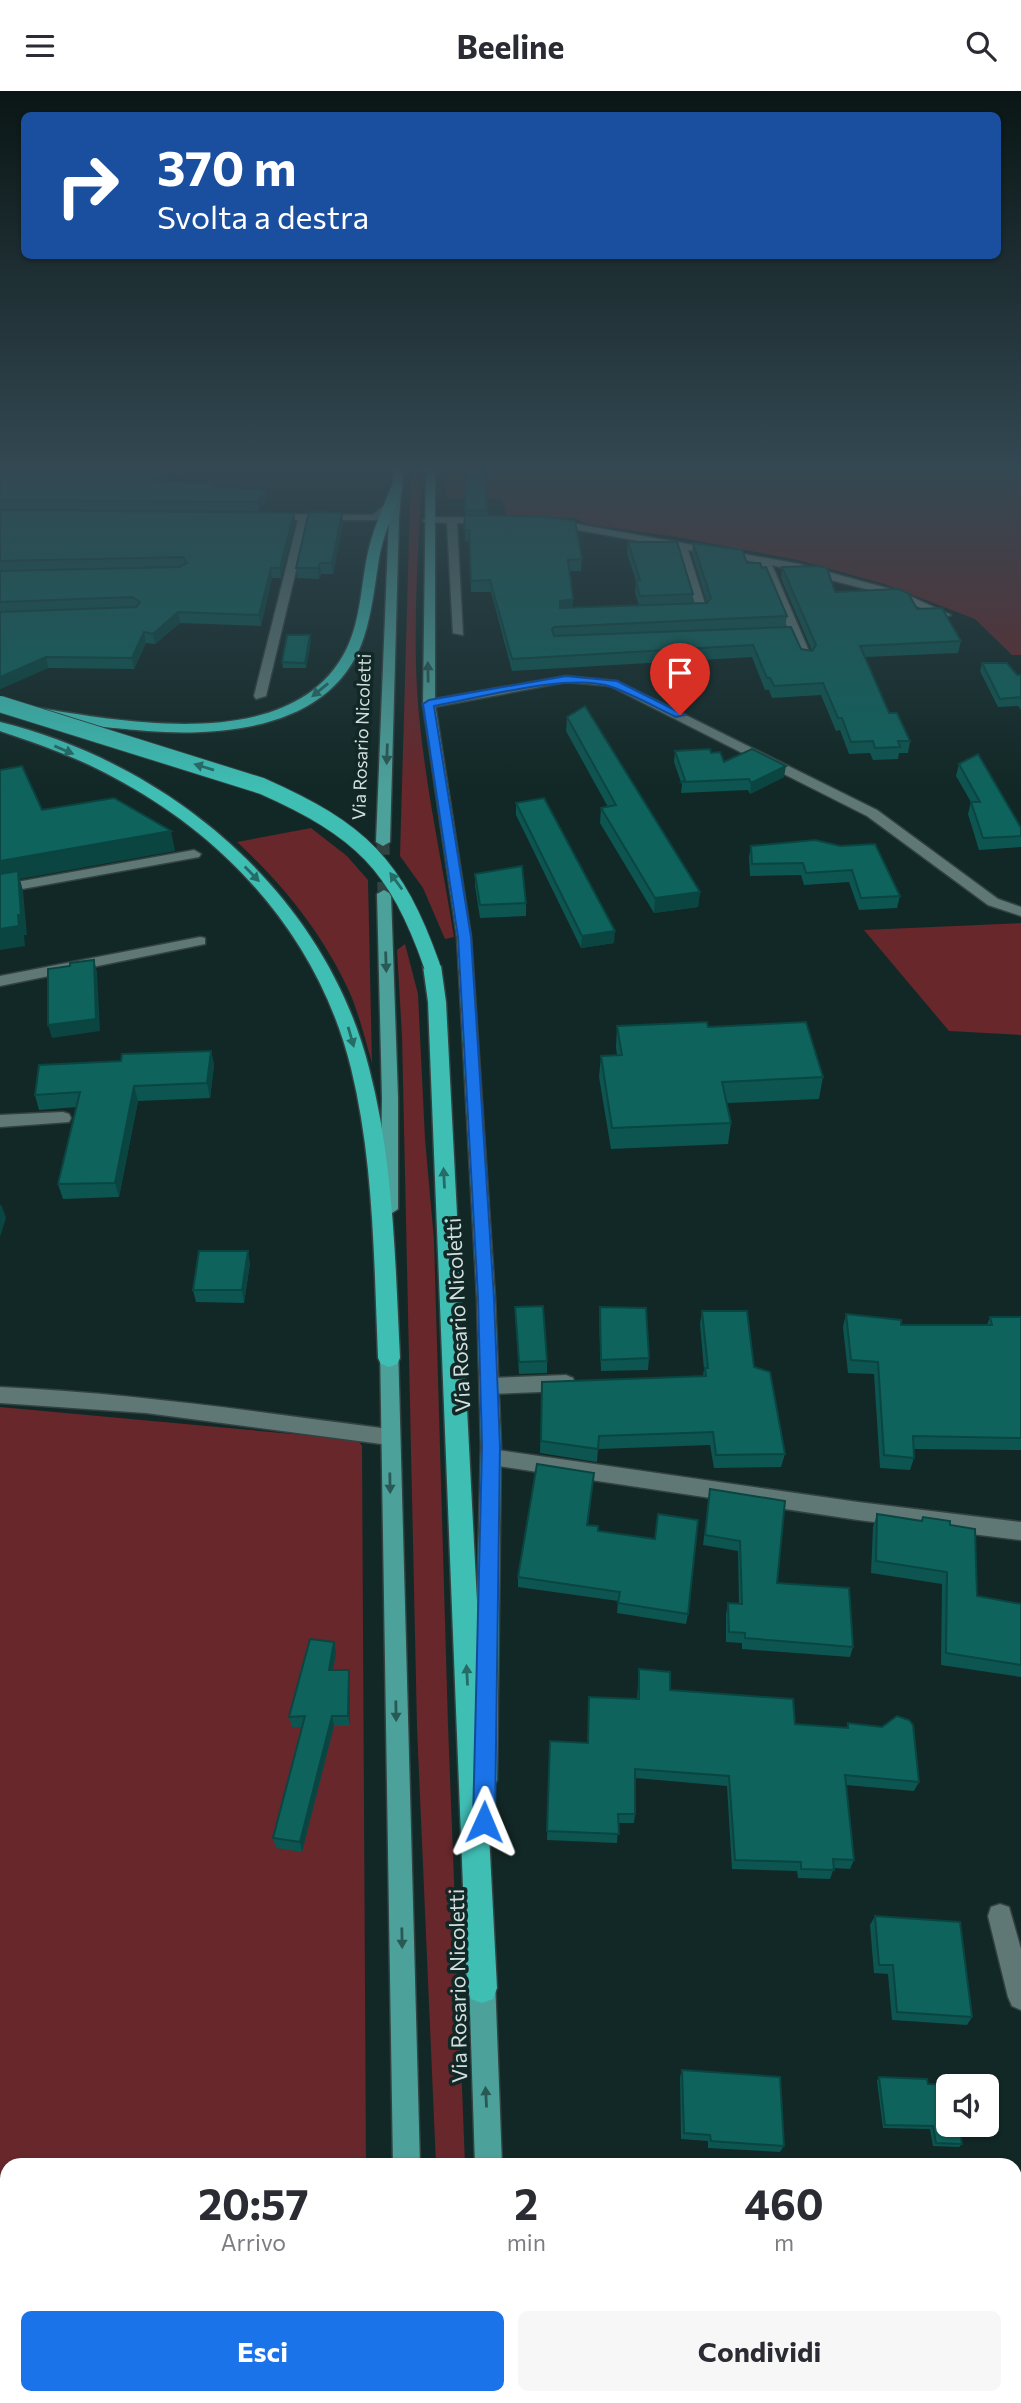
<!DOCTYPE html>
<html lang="it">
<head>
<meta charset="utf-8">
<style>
	:root { --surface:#fff; --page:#f7f7f7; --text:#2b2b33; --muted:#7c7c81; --accent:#1a73e8 }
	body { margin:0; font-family:Commissioner,sans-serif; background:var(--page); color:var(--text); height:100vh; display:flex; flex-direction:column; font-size:26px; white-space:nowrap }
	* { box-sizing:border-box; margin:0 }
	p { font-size:23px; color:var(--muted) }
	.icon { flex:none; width:38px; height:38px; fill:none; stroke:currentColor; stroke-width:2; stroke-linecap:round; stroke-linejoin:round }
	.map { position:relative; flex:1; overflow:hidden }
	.side { position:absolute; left:0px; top:2067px; width:1022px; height:247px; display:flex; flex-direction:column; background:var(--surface); border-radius:21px 21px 0 0; box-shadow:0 2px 5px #0004 }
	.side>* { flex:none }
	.banner { position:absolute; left:21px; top:21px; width:980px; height:147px; border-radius:10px; box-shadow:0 2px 5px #0004; background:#1a4fa0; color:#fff; overflow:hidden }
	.tools { position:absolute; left:936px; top:1983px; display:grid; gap:14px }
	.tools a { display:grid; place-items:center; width:63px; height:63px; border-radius:10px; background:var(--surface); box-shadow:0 2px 5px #0004; font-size:35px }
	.pin { position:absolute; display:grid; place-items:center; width:60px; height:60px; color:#fff; margin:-72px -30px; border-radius:50% 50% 50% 0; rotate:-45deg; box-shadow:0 0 7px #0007 }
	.pin .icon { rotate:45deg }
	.me { position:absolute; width:77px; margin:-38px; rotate:1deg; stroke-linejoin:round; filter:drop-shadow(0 0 5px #0008) }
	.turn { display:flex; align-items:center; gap:24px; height:147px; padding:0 21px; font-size:32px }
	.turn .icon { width:91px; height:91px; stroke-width:2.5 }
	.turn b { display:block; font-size:49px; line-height:60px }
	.eta { display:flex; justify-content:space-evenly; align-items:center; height:119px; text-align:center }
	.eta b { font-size:42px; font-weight:700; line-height:49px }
	.primary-button { display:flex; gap:14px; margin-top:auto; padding:14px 21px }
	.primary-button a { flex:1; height:80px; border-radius:10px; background:var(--accent); color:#fff; font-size:28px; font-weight:700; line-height:80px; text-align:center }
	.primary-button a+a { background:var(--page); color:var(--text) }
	header { display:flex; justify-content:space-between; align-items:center; height:91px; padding:0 21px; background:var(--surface); font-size:32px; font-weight:700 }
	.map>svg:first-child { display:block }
</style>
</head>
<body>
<header><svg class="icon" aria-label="menu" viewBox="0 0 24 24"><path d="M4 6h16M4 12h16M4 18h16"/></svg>Beeline<svg class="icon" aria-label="search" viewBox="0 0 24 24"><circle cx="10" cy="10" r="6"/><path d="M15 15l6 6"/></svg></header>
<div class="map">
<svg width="1021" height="2312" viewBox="0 0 1021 2312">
	<rect width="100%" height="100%" fill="#122826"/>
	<g fill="#67272b">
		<path d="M411,375H422C419,449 413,524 417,598C422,681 441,764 454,846L445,848L423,797L400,765Z"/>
		<polygon points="447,375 1021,375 1021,564 1012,564 975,528 884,493 798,469 677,446 586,433 575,427 507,427 502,408 446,407"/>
		<path d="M311,737L347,765L368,789L372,972C365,948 359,923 349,900C323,843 283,793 237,751Z"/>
		<polygon points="1021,832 1021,944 949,940 864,839"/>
		<polygon points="405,853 418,903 425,1048 434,1149 448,1634 465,2074 436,2074 417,1636 402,945 397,859"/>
		<polygon points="0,1316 358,1349 362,1355 366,2074 7,2074 7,2306 367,2306 367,2312 0,2312"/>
	</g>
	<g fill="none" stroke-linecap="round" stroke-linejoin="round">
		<polyline stroke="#2f4342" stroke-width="13" stroke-dasharray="13 7" stroke-linecap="butt" points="383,751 384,803"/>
		<defs>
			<g id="minor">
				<polygon points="391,408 396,411 388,423 379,429 308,429 266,605 256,608 254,605 298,429 273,429 268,426 273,423 373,424"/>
				<polygon points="428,426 487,427 492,430 487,433 457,432 463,544 453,542 447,432 424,431 423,429"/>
				<path d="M554,429L799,473L901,501L951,524L942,526L893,505L772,474L812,567L806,570L800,567L761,472L688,459L707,519C702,524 689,524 681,522V518L696,516L678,457L550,434V430Z"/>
				<polygon points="566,585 617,590 877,719 998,808 1021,816 1021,825 988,814 867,725 610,595 566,591 429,617 423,613 429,609"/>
				<polygon points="194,759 201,763 199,766 0,802 0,794"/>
				<polygon points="200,846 205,847 205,853 0,895 0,885"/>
				<polygon points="63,1021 69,1023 71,1027 69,1031 0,1036 0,1024"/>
				<polygon points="566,1284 573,1287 575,1292 573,1297 566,1300 489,1303 482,1300 480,1295 482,1290 489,1287"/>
				<path d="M0,1296C131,1302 260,1321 389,1338L396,1340L399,1346L396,1352L389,1354L146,1322L0,1312Z"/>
				<polygon points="491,1358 858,1411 1021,1431 1021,1449 858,1429 491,1374 484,1372 481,1366 484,1360"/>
				<polygon points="1000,1813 1009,1816 1021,1858 1021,1919 1012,1915 1008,1906 988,1825 991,1816"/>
			</g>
			<g id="major">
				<polygon points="394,375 404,375 399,426 390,751 383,755 376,751 389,426"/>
				<polygon points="426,375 435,375 435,613 471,846 495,1207 501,1355 497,1689 493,1697 485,1700 477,1697 473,1689 481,1355 477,1207 457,846 423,613"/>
				<polygon points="384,799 391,803 398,1007 398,1118 389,1124 380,1118 382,1007 377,803"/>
				<polygon points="389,1247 396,1249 398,1254 420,2074 393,2074 380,1254 382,1249"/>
				<polygon points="482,1875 491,1879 495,1888 502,2074 475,2074 469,1888 473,1879"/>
				<rect x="396" y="2306" width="30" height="6"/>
				<rect x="486" y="2306" width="30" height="6"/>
			</g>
			<g id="highway">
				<path d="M397,393L403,396C395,418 385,439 380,462C375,490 373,518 364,546C335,636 228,646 147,640C126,638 44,632 32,621L39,617C131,632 294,662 346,559C361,529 361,493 368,461C373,438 383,417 391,396Z"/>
				<path d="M0,631C171,673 325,803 369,977C394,1072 395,1170 400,1267L397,1273L389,1276L381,1273L378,1267C374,1170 374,1071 351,977C319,848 229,747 113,686C77,666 38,653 0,640Z"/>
				<polygon points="432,870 441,875 446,911 497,1897 493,1908 482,1912 471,1908 467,1897 428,911 423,875"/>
			</g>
		</defs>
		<use href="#minor" stroke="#324241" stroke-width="3"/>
		<use href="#major" stroke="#324241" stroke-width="3"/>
		<use href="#highway" stroke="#324241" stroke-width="3"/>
		<use href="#minor" fill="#5f7875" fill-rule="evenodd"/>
		<use href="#major" fill="#4ca29b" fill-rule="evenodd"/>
		<use href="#highway" fill="#3fbeb4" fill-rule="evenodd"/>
		<defs>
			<path id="highway-bridge" d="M0,613L262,695C361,739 396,773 432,875"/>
		</defs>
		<use href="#highway-bridge" stroke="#324241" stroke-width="18" stroke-linecap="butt"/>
		<use href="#highway-bridge" stroke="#3fbeb4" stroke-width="16"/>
	</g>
	<g fill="#0d5550">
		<polygon points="0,375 188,375 168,390 266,399 267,409 258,420 0,418"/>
		<polygon points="466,375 487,420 488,424 582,468 581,480 569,480 573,508 573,517 639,515 635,501 636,490 627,462 628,451 693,503 693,513 707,512 692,463 693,452 747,472 787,525 785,536 801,558 812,560 781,487 782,476 835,501 917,518 961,550 958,562 865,566 889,622 910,650 908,662 899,662 898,668 873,669 870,662 849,663 840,639 836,640 821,604 772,607 769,599 765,599 752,566 512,580 491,501 471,501 469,450 465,450"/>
		<polygon points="0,419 294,422 295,432 281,487 272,487 261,535 180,532 155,553 146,552 134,578 48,577 0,598"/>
		<polygon points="342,422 343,432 333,483 321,483 319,488 297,487 296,477"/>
		<polygon points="311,550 306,577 283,577 282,571"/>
		<polygon points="982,572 1017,584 1021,584 1021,619 1018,615 998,616 980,580"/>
		<polygon points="567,626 700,801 698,816 654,822 600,732 601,717 608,716 566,640"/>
		<polygon points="675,660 711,662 724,671 784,686 750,703 748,699 681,702 682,694 674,671"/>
		<polygon points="959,673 1021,737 1021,756 979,759 968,723 971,711 956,685"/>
		<polygon points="516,712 614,852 581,857 516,724"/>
		<polygon points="815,749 900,805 897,817 859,819 849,791 804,794 801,784 750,785 749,766 751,755"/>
		<polygon points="475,783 526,812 526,825 480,827 475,795"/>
		<polygon points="617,935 708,936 823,986 819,1008 727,1012 731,1032 728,1053 611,1058 599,986 601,965 617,964 616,956"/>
		<polygon points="211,960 214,974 210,1007 138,1010 119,1106 63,1108 58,1093 77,1016 39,1019 35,1004 121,970"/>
		<polygon points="250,1172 244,1212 196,1211 193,1199"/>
		<polygon points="515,1216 547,1270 547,1282 519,1283"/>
		<polygon points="600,1216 649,1267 648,1279 601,1280 599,1227"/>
		<polygon points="702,1220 754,1276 785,1363 781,1376 714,1377 710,1354 598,1358 597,1371 540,1362 542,1291 703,1285 704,1278 700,1233"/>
		<polygon points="846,1223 901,1234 987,1234 990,1226 1021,1226 1021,1359 914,1358 914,1367 910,1379 880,1377 874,1283 848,1282 843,1236"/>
		<polygon points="594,1382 588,1434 598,1440 688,1523 686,1533 617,1522 618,1510 518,1496 518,1486"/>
		<polygon points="710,1398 777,1492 853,1556 850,1566 742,1558 742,1552 726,1551 726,1523 728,1512 739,1513 738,1460 703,1454"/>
		<polygon points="877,1423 921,1430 923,1426 950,1434 977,1505 1021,1513 1021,1586 941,1574 942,1493 871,1482 873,1436"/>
		<polygon points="334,1551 336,1562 333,1579 349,1579 350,1589 350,1635 334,1635 302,1761 276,1757 273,1747 302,1636 292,1636 289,1626"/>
		<polygon points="639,1578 670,1599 795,1633 846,1637 848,1632 919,1691 914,1700 846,1694 854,1769 850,1778 834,1777 830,1788 798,1787 797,1780 732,1778 727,1695 635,1687 635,1723 634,1732 618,1732 617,1752 547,1749 550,1650 588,1652 589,1606 637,1608"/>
		<polygon points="875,1825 972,1926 967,1934 892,1929 888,1883 874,1882 870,1834"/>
		<polygon points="682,1979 784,2055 780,2061 708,2057 708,2050 681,2048 680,1986"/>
		<polygon points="879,1986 928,1993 962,2053 959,2056 933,2055 930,2038 883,2037 877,1990"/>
		<polygon points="979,2306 1015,2306 1021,2312 980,2312"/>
	</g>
	<g fill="#0a4541">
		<polygon points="174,375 188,375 156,400 154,390"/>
		<polygon points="266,399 267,409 258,420 257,411"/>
		<polygon points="294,422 295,432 281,487 280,477"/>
		<polygon points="342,422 343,432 333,483 332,472"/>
		<polygon points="320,472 321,483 319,488 318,477"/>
		<polygon points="271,477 272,487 261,535 259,524"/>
		<polygon points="573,508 573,519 560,521 560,510"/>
		<polygon points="178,521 180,532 155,553 153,543"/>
		<polygon points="144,541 146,552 134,578 132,567"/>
		<polygon points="310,544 311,550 306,577 305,572"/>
		<polygon points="46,566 48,577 0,598 0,586"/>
		<polygon points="786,675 784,686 750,703 751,692"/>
		<polygon points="171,740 175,760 20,788 23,800 27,844 24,844 25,855 0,859 0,770"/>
		<polygon points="700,801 698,816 654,822 655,807"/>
		<polygon points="615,840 614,852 581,857 582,845"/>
		<polygon points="94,869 97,881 100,940 52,947 48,934"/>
		<polygon points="211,960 214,974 210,1007 207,992"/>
		<polygon points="134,995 138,1010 119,1106 115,1092"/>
		<polygon points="1,1113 6,1127 0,1146 0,1115"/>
		<polygon points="248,1160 250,1172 244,1212 242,1199"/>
		<polygon points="334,1551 336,1562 331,1589 329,1579"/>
		<polygon points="349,1579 350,1589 350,1635 348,1625"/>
		<polygon points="332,1625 334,1635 302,1761 300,1751"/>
	</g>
	<g fill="#0f635d" stroke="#0a4541" stroke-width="2">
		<polygon points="0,375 174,375 154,390 215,392 214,395 266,399 257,411 0,409"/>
		<polygon points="466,375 485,375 487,420 465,419"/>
		<polygon points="0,419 294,422 280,477 271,477 259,524 178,521 153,543 144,541 132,567 46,566 0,586 0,521 136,516 140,511 132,506 0,511 0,480 179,476 187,472 183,466 0,470"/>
		<polygon points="309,421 342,422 332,472 320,472 318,477 296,477"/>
		<polygon points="465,424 547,426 575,430 582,468 568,469 573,508 560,510 560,517 707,512 711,507 693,452 742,459 747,472 760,472 762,477 766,476 787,525 554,536 552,538 554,545 791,536 801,558 812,560 816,554 782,476 817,475 827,477 835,501 898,498 908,502 917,518 942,517 961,550 860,555 889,622 897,622 910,650 898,650 900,656 875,657 873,650 851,651 842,627 838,627 823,592 774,595 770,587 767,587 753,554 512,568 490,489 471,490 469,439 464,439"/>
		<polygon points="628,451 677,451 693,503 640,505 636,490 640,489"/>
		<polygon points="287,544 310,544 305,572 282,571"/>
		<polygon points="982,572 1007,572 1017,584 1021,584 1021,608 1020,606 1000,608"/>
		<polygon points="585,615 700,801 655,807 601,717 616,714 567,626"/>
		<polygon points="710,658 711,662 720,661 724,671 752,658 786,675 751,692 749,688 682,691 685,689 675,660"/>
		<polygon points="978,663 1021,737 1021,745 983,747 971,711 980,711 959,673"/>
		<polygon points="22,675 42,719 114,707 171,740 0,770 0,679"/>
		<polygon points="544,707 615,840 582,845 516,712"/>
		<polygon points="815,749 840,755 875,753 900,805 861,807 852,779 806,782 803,772 752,773 751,755"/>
		<polygon points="522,775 526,812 480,814 475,783"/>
		<polygon points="18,780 21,824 18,824 19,835 0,838 0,783"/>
		<polygon points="94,869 96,928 48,934 48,878 70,875 70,872"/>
		<polygon points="707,931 708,936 806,931 823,986 722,991 731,1032 612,1037 601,965 622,964 617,935"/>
		<polygon points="211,960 207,992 134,995 115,1092 58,1093 80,1001 35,1004 39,974 121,970 122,963"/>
		<polygon points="199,1160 248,1160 242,1199 193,1199"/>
		<polygon points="543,1215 547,1270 519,1271 515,1216"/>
		<polygon points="600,1216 646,1217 649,1267 601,1269"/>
		<polygon points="702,1220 747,1220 754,1276 770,1281 785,1363 716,1364 713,1341 599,1345 598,1358 541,1350 542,1291 706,1285 705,1277 708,1277"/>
		<polygon points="846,1223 901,1229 901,1234 992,1234 990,1226 1021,1226 1021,1347 913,1345 914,1367 884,1364 878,1271 851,1269"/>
		<polygon points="537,1373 594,1382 587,1434 598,1435 598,1440 655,1448 658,1423 698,1429 688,1523 618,1512 620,1501 518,1486"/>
		<polygon points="710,1398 785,1410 777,1492 849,1497 853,1556 745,1547 745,1542 729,1541 728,1512 742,1513 740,1450 705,1444"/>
		<polygon points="877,1423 922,1430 923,1426 950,1430 950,1434 975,1438 977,1505 1021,1513 1021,1574 946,1562 947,1481 876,1470"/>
		<polygon points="310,1548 334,1551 329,1579 349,1579 348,1625 332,1625 300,1751 273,1747 305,1625 289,1626"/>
		<polygon points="639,1578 670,1581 670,1599 793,1608 795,1633 848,1637 848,1632 882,1636 897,1625 909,1629 913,1634 919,1691 845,1684 854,1769 833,1768 834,1779 801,1778 801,1771 735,1769 729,1685 635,1678 635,1723 618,1723 619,1743 547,1740 550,1650 588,1652 589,1606 639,1608"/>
		<polygon points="875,1825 960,1831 972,1926 897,1921 893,1874 879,1874"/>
		<polygon points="682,1979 780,1986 784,2055 711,2050 710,2044 684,2042"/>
		<polygon points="879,1986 927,1988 928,1993 953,1994 948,1995 948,2034 959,2034 962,2053 936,2052 933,2035 885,2034"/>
		<polygon points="1015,2228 1021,2265 1021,2312 988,2312 987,2306 1015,2306"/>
		<polygon points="659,2306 791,2306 791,2312 660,2312"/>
	</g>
	<defs><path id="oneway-solid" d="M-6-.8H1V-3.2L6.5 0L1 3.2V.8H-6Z" transform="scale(1.75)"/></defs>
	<g fill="#295955">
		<use href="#oneway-solid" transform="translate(428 581) rotate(-91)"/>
		<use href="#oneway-solid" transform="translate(387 663) rotate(92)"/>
		<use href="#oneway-solid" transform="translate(386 871) rotate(88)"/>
		<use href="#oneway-solid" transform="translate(390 1392) rotate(89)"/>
		<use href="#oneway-solid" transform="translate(396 1620) rotate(89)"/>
		<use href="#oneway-solid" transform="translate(402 1847) rotate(89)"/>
		<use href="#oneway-solid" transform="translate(486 2006) rotate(-93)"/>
	</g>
	<g fill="#266c66">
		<use href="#oneway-solid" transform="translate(320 599) rotate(141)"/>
		<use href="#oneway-solid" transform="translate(64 659) rotate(23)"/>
		<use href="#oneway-solid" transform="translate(204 676) rotate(-163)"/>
		<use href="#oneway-solid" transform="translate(252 783) rotate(46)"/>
		<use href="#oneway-solid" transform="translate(396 790) rotate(-126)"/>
		<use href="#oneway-solid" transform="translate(351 946) rotate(74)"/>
		<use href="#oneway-solid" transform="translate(444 1087) rotate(-93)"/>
		<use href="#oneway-solid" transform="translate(467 1584) rotate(-93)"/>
	</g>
	<linearGradient id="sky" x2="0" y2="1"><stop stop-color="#0a1615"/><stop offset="0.54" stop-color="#334852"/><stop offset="1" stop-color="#334852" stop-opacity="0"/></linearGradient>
	<rect width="1021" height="698" fill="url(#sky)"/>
	<path fill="#1a73e8" stroke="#114b97" stroke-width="2" d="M566,585L617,590L685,624L676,626C655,616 634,604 612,596C570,581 480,607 434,615L471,846L494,1207L500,1355L495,1731L492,1738L484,1741L477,1738L473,1731L482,1355L478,1207L458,846L423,613L429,609Z"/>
	<g text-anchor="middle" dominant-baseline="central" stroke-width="7" stroke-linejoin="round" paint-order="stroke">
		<g font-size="18" fill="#d2dfde" stroke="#122826">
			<text transform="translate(361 646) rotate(-88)">Via Rosario Nicoletti</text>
		</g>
		<g font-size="21" fill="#d2dfde" stroke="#122826">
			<text transform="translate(457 1224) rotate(-93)">Via Rosario Nicoletti</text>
			<text transform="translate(457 1895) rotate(-91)">Via Rosario Nicoletti</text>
		</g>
	</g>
</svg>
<div class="tools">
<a><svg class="icon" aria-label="sound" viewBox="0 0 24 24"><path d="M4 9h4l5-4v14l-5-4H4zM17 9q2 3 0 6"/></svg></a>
</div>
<div class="pin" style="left:680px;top:624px;background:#d93025"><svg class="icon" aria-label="arrive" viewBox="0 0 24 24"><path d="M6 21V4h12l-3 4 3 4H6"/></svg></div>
<svg class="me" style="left:484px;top:1731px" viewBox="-20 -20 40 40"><path d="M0-17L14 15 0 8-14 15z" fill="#1a73e8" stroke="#fff" stroke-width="4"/></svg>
<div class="banner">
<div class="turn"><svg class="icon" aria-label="right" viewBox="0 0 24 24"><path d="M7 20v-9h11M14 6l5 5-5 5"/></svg><div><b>370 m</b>Svolta a destra</div></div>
</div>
<section class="side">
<div class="eta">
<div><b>20:57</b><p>Arrivo</p></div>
<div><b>2</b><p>min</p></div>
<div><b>460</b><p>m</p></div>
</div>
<div class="primary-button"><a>Esci</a><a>Condividi</a></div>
</section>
</div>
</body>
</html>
